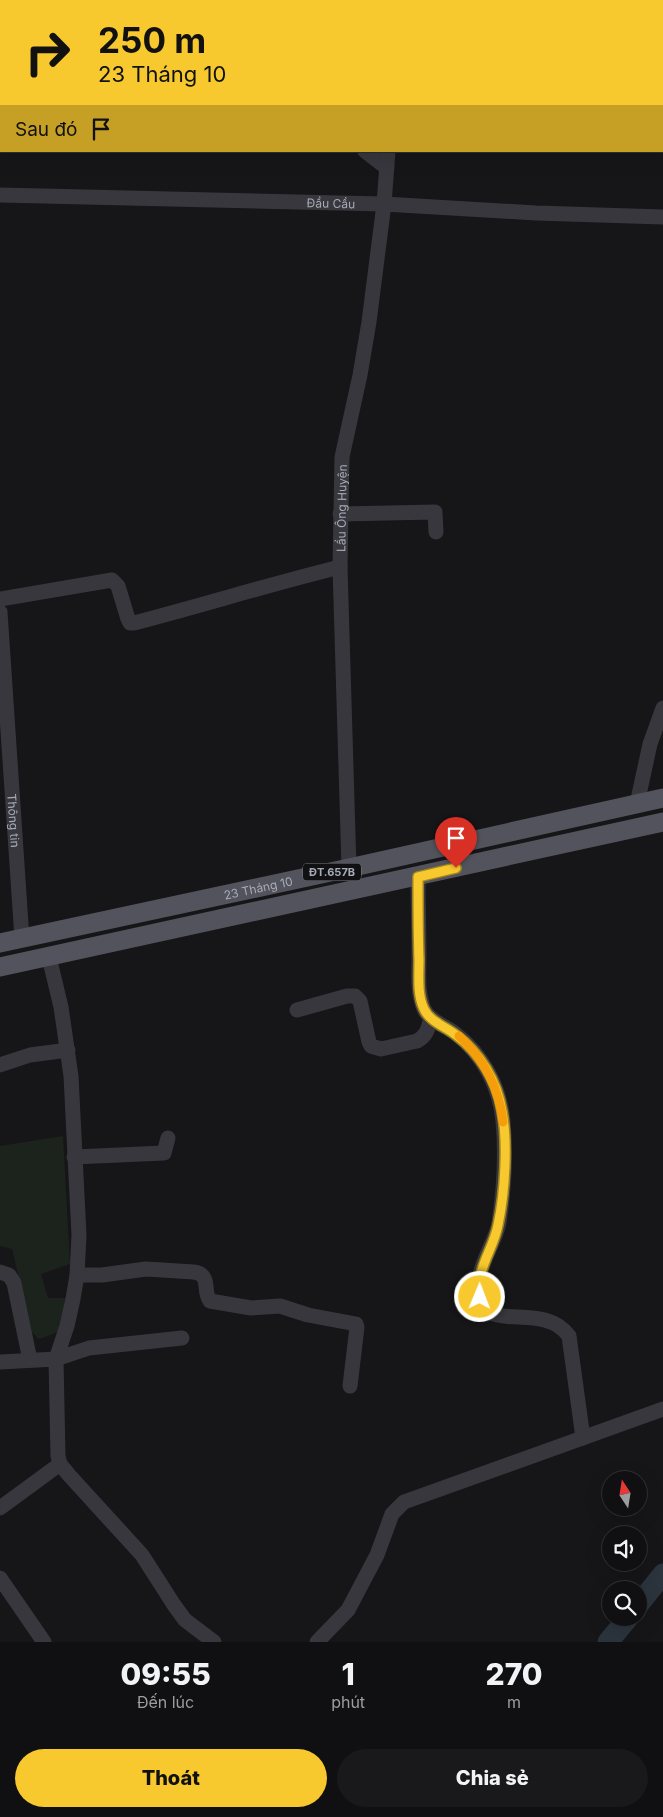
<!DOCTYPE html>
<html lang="vi">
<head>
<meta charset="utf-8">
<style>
	:root { --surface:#101012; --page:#19191b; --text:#f1f3f6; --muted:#9c9d9f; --line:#303032; --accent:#f7c92e }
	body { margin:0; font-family:Inter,sans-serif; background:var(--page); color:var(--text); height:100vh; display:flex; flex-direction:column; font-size:19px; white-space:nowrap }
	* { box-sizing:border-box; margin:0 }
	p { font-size:16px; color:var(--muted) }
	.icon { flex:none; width:28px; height:28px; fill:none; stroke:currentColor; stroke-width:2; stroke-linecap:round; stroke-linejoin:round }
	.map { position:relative; height:1642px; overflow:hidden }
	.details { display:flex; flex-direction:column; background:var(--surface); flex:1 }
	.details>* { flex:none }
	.guide { position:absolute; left:0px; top:0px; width:664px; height:152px; box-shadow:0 5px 20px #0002,0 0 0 1px var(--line); background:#f7c92e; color:#111; overflow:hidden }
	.needle { width:32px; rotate:348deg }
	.fabs { position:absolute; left:602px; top:1471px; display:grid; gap:10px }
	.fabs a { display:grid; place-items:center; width:45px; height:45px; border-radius:50%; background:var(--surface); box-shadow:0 5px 20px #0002,0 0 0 1px var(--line); font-size:25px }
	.pin { position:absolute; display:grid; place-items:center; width:42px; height:42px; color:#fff; margin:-51px -21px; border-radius:50% 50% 50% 0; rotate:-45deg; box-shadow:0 0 5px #0007 }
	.pin .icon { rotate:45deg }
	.me { position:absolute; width:55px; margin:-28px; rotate:1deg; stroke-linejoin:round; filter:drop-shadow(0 0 4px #0008) }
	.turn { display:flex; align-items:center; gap:18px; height:105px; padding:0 15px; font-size:22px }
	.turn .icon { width:65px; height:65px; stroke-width:2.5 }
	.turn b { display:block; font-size:35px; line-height:42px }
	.then { display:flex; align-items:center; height:48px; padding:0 15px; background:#0003; gap:10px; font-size:19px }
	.eta { display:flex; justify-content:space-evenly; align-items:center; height:85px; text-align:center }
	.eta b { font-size:30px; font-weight:800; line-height:35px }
	.cta { display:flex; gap:10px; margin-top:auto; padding:10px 15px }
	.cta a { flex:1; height:58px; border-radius:30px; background:var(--accent); color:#111; font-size:20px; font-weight:800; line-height:58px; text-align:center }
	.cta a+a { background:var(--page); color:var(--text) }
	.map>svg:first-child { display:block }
</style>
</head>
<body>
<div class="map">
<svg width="663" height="1642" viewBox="0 0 663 1642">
	<rect width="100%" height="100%" fill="#161618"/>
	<polygon fill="#1c231d" points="63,1136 70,1264 41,1274 48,1298 65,1298 61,1331 39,1339 32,1332 12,1249 0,1246 0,1146"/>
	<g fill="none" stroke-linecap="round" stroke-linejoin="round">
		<g stroke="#2b333c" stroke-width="21">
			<polyline points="639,1604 663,1574"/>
			<polyline points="608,1642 628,1618"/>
		</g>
		<g stroke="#37373d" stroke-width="15">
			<polyline points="384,0 384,1"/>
			<polyline points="402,1 403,0"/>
			<polyline points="365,151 387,168"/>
			<path id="s1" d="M0,195L384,204L536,213L663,217"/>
			<polyline points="340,514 435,512 436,532"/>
			<path d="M0,599L112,580L118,586L128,619L130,623H134C203,605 271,584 340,567"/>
			<path id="s2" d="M0,612L22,939"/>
			<polyline points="637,804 650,744 663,708"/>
			<path id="s3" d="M349,868L340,567L342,457L360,375L369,322L384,204L388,151"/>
			<path d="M418,877C418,903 419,930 419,956C419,972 417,993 424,1009C429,1021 446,1026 456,1034C483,1055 500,1087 503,1121C506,1154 504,1190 499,1223C494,1249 467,1278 484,1306C497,1328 546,1304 569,1336L583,1438"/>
			<polyline points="49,957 61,1007 71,1076 79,1235 77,1275 73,1299 67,1326 56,1359 58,1456 60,1464 69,1475 142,1555 174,1605 185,1620 214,1642"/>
			<path d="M297,1010L347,996H355L360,1001L369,1042L371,1046L381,1049L417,1041C427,1036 428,1028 431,1018"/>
			<polyline points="0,1065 30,1055 68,1050"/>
			<polyline points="74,1157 164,1153 168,1138"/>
			<polyline points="0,1272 9,1275 14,1283 30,1360"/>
			<path d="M77,1275H102L146,1269L194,1272C212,1275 202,1291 210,1301L251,1308L280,1306L308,1315L356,1324L357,1327L350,1386"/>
			<polyline points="0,1362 56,1359 89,1348 182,1338"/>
			<polyline points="0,1508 60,1464"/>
			<polyline points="0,1578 44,1642"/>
			<polyline points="317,1642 348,1610 377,1555 392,1514 404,1502 663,1409"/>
		</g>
		<g stroke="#52535c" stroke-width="19">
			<path id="s4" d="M0,943L349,868L663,798"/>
			<polyline points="0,967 663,822"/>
		</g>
	</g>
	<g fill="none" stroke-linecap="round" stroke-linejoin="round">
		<defs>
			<path id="route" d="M456,868L418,877C418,904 418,932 419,960C419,975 417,995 424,1009C429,1021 446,1027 456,1035C480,1053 497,1081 502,1111C508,1143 505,1192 498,1225C493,1251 476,1267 480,1297"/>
		</defs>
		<use href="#route" stroke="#a1831e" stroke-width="12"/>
		<use href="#route" stroke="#f7c92e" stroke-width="9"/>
		<path stroke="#f59e0b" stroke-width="9" d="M459,1036C484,1059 499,1088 503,1122"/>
	</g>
	<g text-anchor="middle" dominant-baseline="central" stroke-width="5" stroke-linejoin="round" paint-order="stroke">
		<rect fill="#111113" stroke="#7a7d86" stroke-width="1" x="303" y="863.5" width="58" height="17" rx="4"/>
		<g font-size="11" font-weight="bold" fill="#a7abb8">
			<text x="332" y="872">ĐT.657B</text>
		</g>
		<g font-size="12" fill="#a7abb8" stroke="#111113">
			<text stroke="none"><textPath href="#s1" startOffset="331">Đầu Cầu</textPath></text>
			<text stroke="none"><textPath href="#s3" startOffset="360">Lầu Ông Huyện</textPath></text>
			<text stroke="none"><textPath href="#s2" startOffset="209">Thông tin</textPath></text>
			<text stroke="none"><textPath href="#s4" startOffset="264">23 Tháng 10</textPath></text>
		</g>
	</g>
</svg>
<div class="fabs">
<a><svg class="needle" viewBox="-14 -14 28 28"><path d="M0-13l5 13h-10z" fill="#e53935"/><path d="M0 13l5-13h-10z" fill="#9c9d9f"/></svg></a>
<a><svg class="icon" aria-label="sound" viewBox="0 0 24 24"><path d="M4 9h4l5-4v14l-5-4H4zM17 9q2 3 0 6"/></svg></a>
<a><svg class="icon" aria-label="search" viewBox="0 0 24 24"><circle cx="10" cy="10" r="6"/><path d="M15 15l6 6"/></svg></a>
</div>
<div class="pin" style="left:456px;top:868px;background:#d93025"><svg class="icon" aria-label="arrive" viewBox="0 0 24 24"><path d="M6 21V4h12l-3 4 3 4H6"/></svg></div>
<svg class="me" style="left:480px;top:1297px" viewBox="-20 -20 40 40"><circle r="17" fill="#f7c92e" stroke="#fff" stroke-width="3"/><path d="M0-11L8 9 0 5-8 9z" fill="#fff"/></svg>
<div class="guide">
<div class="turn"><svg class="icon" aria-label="right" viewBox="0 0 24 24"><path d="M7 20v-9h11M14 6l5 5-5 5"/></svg><div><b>250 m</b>23 Tháng 10</div></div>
<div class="then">Sau đó<svg class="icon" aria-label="arrive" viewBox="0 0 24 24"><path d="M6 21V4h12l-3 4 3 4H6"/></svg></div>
</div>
</div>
<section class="details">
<div class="eta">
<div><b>09:55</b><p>Đến lúc</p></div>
<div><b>1</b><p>phút</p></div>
<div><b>270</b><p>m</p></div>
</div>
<div class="cta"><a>Thoát</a><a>Chia sẻ</a></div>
</section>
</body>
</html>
